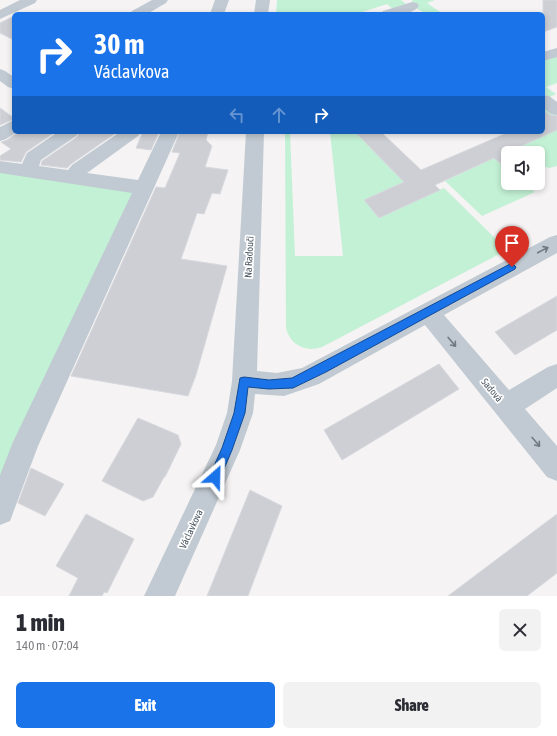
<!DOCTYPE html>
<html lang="en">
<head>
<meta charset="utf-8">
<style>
	:root { --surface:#fff; --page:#f2f2f3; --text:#2b2b33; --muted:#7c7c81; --accent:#1a73e8 }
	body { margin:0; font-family:"Asap Condensed",sans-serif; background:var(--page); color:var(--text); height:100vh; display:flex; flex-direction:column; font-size:15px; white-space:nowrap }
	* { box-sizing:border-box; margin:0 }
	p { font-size:13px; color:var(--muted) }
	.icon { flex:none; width:22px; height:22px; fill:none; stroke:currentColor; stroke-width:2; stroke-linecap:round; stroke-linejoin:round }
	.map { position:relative; height:596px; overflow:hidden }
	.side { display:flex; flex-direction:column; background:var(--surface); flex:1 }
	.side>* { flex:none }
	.banner { position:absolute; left:12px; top:12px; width:533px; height:122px; border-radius:6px; box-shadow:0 2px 6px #0003; background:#1a73e8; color:#fff; overflow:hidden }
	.controls { position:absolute; left:501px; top:146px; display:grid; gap:8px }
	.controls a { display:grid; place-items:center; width:44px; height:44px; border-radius:6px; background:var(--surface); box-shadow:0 2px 6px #0003; font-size:20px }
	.pin { position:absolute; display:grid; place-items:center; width:34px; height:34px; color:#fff; margin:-41px -17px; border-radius:50% 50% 50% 0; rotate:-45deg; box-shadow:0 0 4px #0007 }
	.pin .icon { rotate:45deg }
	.me { position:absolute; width:44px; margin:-22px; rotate:25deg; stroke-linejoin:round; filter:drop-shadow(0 0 3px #0008) }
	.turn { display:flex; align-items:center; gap:14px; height:84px; padding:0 16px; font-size:18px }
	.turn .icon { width:52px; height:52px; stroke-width:2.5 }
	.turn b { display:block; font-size:28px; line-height:34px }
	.lanes { display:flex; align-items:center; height:38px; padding:0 16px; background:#0003; justify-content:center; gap:20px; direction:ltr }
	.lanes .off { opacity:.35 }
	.round { display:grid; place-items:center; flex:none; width:42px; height:42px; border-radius:6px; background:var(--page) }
	.summary { display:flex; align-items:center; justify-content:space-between; height:68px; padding:0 16px }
	h1 { font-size:24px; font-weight:800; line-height:30px }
	.cta { display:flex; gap:8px; margin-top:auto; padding:8px 16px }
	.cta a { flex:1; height:46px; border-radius:6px; background:var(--accent); color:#fff; font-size:16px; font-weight:800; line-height:46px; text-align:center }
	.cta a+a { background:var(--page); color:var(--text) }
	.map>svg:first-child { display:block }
</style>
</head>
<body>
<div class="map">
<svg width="557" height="596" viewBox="0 0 557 596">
	<rect width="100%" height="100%" fill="#f5f3f3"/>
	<g fill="#c3f1d5">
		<polygon points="277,0 401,0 406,4 393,9 387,4 356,14 276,14"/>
		<path d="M413,0H435L427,3L443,14C431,14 417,14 412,1Z"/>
		<polygon points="557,55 557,83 546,87 556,94 550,97 543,94 543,60"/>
		<polygon points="543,105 557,115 557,166 549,168 538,164 538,153 523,153 517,148 555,131 543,122"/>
		<path d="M285,132H290L295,256H343L330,132H355L392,170H394L406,181L364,200L379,217L444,188L507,250L322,347C306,353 290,345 286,328Z"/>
		<polygon points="494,158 508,170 508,183 524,183 535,192 482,216 445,181"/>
		<polygon points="0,172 135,192 0,477"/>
	</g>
	<g fill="#cdcfd5" stroke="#d7d9de">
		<polygon points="543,0 557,0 557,27 543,32"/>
		<polygon points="14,16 14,40 0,33 0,23"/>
		<polygon points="0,108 14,118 14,119 0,125"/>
		<polygon points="543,110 550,115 557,116 557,130 508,152 508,170 494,158 435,185 440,190 379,218 364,200 404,182 355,132 381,132 421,170 509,132 543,132"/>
		<polygon points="18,132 55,132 26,152 21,162 0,160 0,156 11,149 1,142 7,140"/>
		<polygon points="80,132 117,132 71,164 67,168 41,165 42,161 77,137"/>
		<polygon points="143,132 159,132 151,150 136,148"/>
		<polygon points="180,132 208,132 206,140 212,146 205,167 228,170 220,194 212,193 204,214 197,213 181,259 227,266 196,375 188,396 71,376 156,187 165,188 180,153 172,152"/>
		<polygon points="557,296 557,330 515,355 495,332"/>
		<polygon points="439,364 459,389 342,460 324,430"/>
		<polygon points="138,418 178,435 181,444 165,477 164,477 153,497 143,501 102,481"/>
		<polygon points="31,468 64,484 45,516 18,503"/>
		<polygon points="250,490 282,506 248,596 207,596"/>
		<polygon points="86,514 134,539 107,593 104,592 102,596 69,596 78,578 56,566"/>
		<polygon points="557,514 557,573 527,596 448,596"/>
	</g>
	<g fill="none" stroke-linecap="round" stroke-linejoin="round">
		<g fill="#c1cad2" fill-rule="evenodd">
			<polygon points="20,0 37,0 35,3 0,19 0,10"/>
			<polygon points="152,0 168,0 166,3 147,14 130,14 132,11"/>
			<polygon points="215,0 229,0 224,14 210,14"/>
			<polygon points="256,0 270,0 268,14 254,14"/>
			<path d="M412,2L417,3L419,6C412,16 392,14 381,14L383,11Z"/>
			<polygon points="557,48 557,57 543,61 543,52"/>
			<polygon points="0,69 5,71 14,77 14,89 8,87 0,81"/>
			<polygon points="543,95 549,96 557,102 557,115 551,114 543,108"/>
			<polygon points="14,120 14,132 17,132 6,139 0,141 0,127"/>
			<polygon points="58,132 79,132 76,136 41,160 39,166 68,170 72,165 120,132 141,132 138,136 87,173 138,180 161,132 179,132 38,446 10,521 0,525 0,475 13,442 132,193 0,173 0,161 22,164 27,153"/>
			<polygon points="246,132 264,132 257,371 277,373 302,368 550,237 557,235 557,253 444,315 509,390 548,367 557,364 557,388 525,409 557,446 557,481 547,477 425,325 319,384 284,396 255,394 253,413 240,450 175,596 144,596 216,445 227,413 232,381"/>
		</g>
	</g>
	<defs><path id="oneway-shaft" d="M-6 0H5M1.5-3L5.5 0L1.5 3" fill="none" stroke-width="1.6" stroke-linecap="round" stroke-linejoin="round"/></defs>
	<g stroke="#6e7983">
		<use href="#oneway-shaft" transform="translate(543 250) rotate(-28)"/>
		<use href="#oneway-shaft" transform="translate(452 342) rotate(50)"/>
		<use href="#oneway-shaft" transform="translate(536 442) rotate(50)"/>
	</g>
	<polygon fill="#1a73e8" stroke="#114b97" points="512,263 516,267 515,269 326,372 293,388 269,389 248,387 245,413 232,450 219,481 215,482 211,481 209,477 222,448 234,413 240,378 244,377 269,380 292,378"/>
	<g text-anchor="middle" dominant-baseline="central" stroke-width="3.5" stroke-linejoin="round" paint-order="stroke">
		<g font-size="10" fill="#4a5661" stroke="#fff">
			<text transform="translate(249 257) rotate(-87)">Na Radouči</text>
			<text transform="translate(492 390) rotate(50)">Sadová</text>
			<text transform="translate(191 529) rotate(-65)">Václavkova</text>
		</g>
	</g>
</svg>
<div class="controls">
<a><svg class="icon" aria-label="sound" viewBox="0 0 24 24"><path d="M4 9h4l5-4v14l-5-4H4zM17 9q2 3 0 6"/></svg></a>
</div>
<div class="pin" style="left:512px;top:267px;background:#d93025"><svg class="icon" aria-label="arrive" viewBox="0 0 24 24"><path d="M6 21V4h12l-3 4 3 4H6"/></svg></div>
<svg class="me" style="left:215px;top:477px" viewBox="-20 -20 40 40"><path d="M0-17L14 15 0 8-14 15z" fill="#1a73e8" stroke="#fff" stroke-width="4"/></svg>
<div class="banner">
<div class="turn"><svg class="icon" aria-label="right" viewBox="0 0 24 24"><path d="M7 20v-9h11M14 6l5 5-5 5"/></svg><div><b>30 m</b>Václavkova</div></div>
<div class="lanes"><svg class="icon off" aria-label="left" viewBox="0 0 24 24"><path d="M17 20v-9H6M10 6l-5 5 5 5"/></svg><svg class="icon off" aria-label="ahead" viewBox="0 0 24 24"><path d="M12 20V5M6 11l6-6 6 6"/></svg><svg class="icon" aria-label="right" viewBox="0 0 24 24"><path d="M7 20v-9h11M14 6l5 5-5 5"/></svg></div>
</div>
</div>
<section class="side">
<div class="summary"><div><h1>1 min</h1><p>140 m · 07:04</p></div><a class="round"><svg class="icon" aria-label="close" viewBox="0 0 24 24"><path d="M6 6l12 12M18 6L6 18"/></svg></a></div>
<div class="cta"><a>Exit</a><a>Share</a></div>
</section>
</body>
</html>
